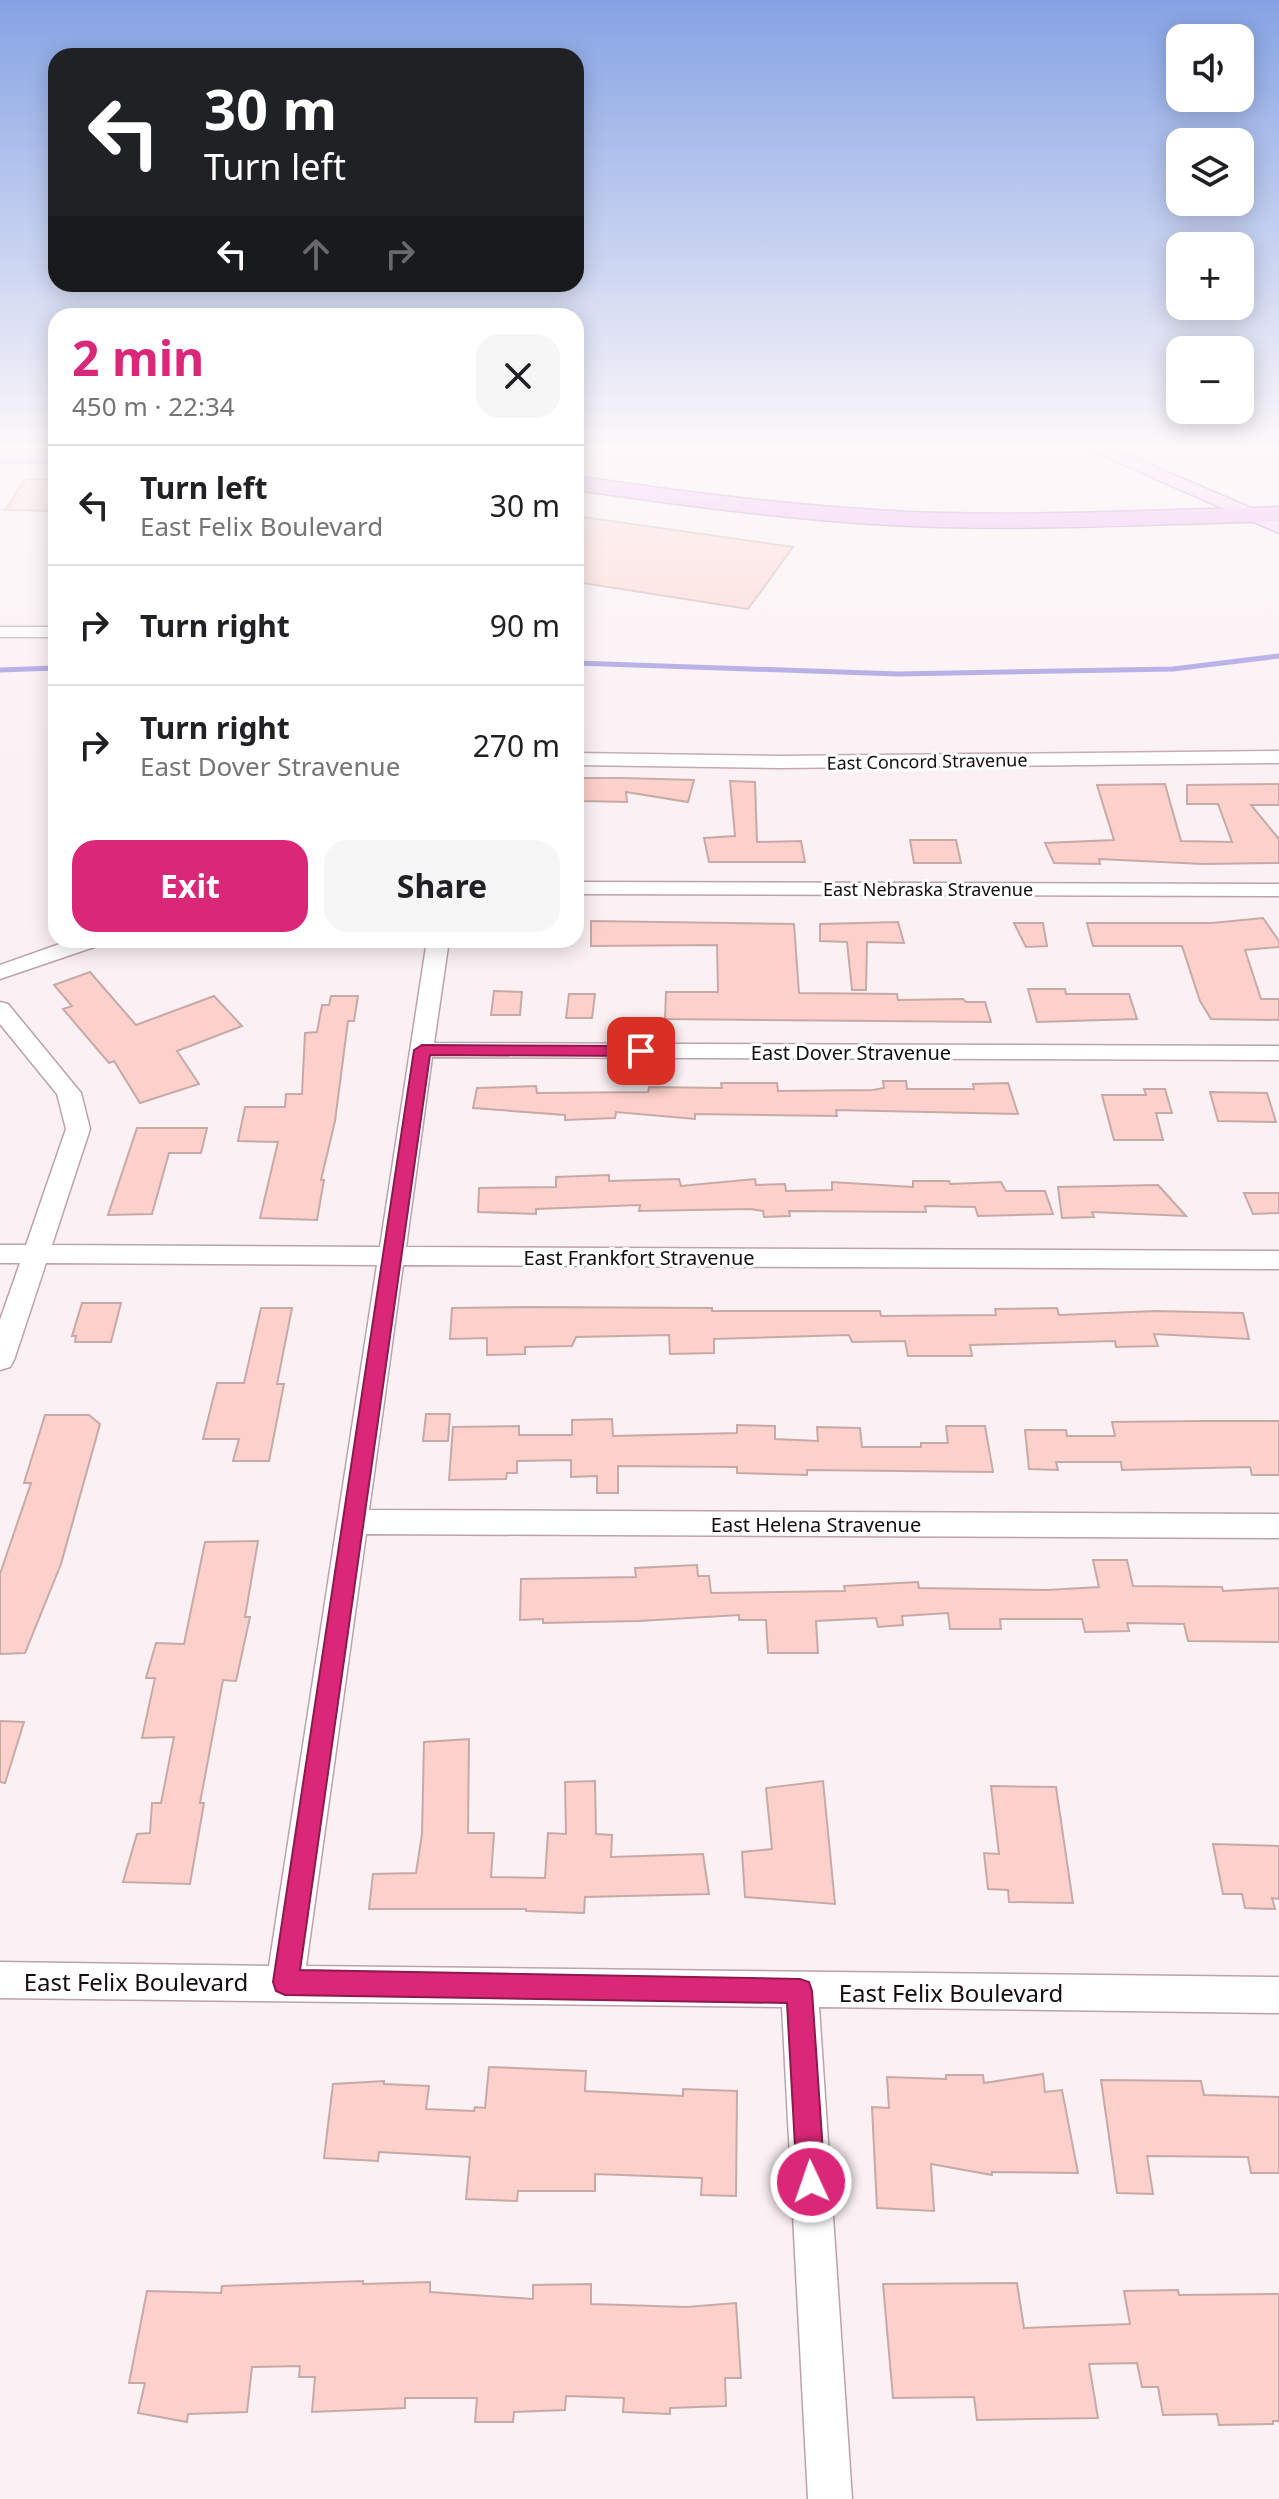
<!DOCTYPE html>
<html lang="en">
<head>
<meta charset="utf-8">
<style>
	:root { --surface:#fff; --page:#f6f6f6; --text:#202124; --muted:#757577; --line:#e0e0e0; --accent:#db2777 }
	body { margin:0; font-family:"Noto Sans",sans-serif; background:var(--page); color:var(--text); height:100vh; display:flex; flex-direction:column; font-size:30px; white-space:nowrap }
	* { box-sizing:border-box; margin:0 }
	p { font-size:26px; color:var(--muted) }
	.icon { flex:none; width:44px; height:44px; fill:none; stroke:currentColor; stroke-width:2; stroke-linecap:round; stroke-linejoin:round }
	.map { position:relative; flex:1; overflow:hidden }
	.details { position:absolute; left:48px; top:308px; width:536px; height:640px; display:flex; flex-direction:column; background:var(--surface); border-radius:24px; box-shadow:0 4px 20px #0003 }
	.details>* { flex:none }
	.guide { position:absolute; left:48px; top:48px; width:536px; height:244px; border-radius:24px; box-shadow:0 4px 20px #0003; background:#202124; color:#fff; overflow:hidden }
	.buttons { position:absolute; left:1166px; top:24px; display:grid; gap:16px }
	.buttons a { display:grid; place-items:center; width:88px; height:88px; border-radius:16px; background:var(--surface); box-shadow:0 4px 20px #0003; font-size:40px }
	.pin { position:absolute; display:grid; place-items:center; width:68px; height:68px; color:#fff; margin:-34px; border-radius:16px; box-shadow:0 4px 12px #0006 }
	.me { position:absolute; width:88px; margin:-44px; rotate:357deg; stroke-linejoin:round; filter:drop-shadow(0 0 6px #0008) }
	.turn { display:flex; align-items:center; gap:28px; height:168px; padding:0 24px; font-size:36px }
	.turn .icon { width:104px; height:104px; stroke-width:2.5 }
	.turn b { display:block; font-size:56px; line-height:68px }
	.lanes { display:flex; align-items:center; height:76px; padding:0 24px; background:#0003; justify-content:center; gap:40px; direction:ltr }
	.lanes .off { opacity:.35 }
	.round { display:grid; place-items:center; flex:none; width:84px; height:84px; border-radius:24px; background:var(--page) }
	.overview { display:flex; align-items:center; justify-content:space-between; height:136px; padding:0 24px }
	h1 { font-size:48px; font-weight:700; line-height:60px; color:var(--accent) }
	.action { display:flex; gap:16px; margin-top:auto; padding:16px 24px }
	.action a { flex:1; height:92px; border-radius:24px; background:var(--accent); color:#fff; font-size:32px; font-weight:700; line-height:92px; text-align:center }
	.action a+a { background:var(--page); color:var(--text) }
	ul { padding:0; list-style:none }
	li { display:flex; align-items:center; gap:24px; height:120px; padding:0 24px; border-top:2px solid var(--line) }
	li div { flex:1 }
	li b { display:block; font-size:30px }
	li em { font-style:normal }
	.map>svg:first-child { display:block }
</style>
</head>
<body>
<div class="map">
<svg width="1279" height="2499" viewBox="0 0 1279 2499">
	<rect width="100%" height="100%" fill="#fbf0f4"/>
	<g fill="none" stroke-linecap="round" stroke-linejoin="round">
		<g stroke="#9289dd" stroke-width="5">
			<polyline points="576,663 898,674 1173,669 1279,656"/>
			<polyline points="0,670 56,668"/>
		</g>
	</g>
	<g fill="#fcd0cb" stroke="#c7aaa7" stroke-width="2">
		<polygon points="25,479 56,480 56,511 5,510"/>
		<polygon points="576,516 793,547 748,609 576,582"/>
		<polygon points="582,778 623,778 694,780 688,802 626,792 627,802 583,801"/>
		<polygon points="730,781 755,782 757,842 801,841 805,862 709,862 704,838 735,836"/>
		<polygon points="1165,784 1181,841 1232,842 1218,804 1187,804 1187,785 1279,784 1279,805 1251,805 1279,839 1279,863 1203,864 1099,859 1100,864 1054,863 1045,843 1114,840 1097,785"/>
		<polygon points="910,840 956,840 961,863 914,863"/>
		<polygon points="1263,918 1279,941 1279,947 1245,950 1261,999 1279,999 1279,1020 1211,1019 1200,1001 1182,946 1093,946 1087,923 1212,923"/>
		<polygon points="591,921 794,924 799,993 897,994 898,1000 963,999 966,1002 985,1002 991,1022 665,1019 666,992 718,992 717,945 591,946"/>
		<polygon points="898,922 904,943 867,942 866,990 852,990 847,942 820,941 820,924"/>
		<polygon points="1014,923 1043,923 1047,946 1026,947"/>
		<polygon points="90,972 136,1025 214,996 242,1026 177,1051 199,1084 140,1103 114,1061 109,1063 63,1009 72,1006 54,985"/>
		<polygon points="1028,989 1065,989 1066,994 1129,994 1137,1019 1037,1022"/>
		<polygon points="494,991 522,992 520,1015 491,1015"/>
		<polygon points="569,994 595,994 592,1018 566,1018"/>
		<polygon points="331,996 358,996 354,1021 348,1021 335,1121 321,1180 324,1180 317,1220 260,1218 278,1142 238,1141 245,1107 285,1107 286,1094 302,1094 305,1033 317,1032 322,1005 329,1005"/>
		<polygon points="883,1081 906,1081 907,1089 974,1089 973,1084 1008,1083 1018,1114 836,1110 837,1116 695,1114 695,1119 616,1112 615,1118 565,1120 565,1115 473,1108 477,1088 536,1086 537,1093 648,1092 649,1087 722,1088 721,1083 777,1083 778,1091 873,1090 884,1088"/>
		<polygon points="1144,1089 1165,1089 1172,1113 1156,1113 1163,1140 1114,1140 1102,1095 1146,1095"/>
		<polygon points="1210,1092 1267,1093 1276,1122 1218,1121"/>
		<polygon points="137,1128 207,1128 201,1153 169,1153 152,1214 108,1215"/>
		<polygon points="609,1175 609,1181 679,1179 681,1186 755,1179 756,1185 785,1184 786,1191 832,1190 832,1182 913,1187 913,1181 949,1181 950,1184 1001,1182 1006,1191 1045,1191 1053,1214 978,1216 975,1207 925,1206 926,1212 789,1211 790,1216 764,1217 763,1211 750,1209 639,1211 640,1205 536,1209 536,1214 478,1212 479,1188 556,1187 556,1177"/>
		<polygon points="1158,1185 1186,1216 1092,1212 1094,1217 1062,1218 1058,1187"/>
		<polygon points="1244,1193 1279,1193 1279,1213 1253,1214"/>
		<polygon points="82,1303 121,1303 111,1342 75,1342 76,1336 72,1336"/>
		<polygon points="526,1307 712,1308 712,1311 880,1311 881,1316 996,1315 995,1309 1057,1308 1059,1315 1156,1311 1243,1313 1249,1339 1154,1334 1158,1346 1116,1347 1115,1341 970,1345 972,1356 908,1356 905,1341 852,1342 849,1335 714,1339 714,1353 670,1354 669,1335 576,1337 572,1346 525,1347 525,1354 487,1355 487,1338 450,1339 452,1308"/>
		<polygon points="261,1308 292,1308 277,1384 284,1384 269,1461 233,1461 239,1439 203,1439 217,1383 244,1383"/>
		<polygon points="426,1414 450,1414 448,1441 423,1441"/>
		<polygon points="45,1415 89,1415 100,1424 61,1564 25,1653 0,1654 0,1574 31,1483 24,1483"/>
		<polygon points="612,1419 613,1436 737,1433 737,1425 775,1426 775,1439 818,1441 817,1427 860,1428 862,1447 921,1447 921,1443 948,1443 946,1426 985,1426 993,1472 807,1470 807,1475 737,1473 737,1467 618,1466 618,1493 597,1493 597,1476 571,1477 571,1460 517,1461 517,1473 507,1473 506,1479 449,1480 453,1427 519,1426 519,1435 572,1435 572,1420"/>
		<polygon points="1201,1421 1279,1421 1279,1475 1252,1475 1250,1467 1122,1470 1121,1462 1056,1462 1058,1470 1029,1469 1025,1430 1066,1430 1067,1436 1115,1436 1112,1422"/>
		<polygon points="258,1541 245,1617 250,1617 236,1681 223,1680 200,1803 204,1803 190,1884 123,1882 137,1834 150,1833 152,1803 161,1803 174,1737 142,1738 155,1678 146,1678 156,1643 184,1644 205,1542"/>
		<polygon points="1093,1560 1127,1560 1133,1586 1222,1587 1223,1591 1279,1588 1279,1642 1188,1641 1184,1624 1127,1623 1129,1631 1085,1632 1082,1619 1000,1619 1001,1629 950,1629 948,1613 902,1616 903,1625 878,1627 876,1618 816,1621 818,1653 768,1653 766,1620 739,1620 739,1615 639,1621 543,1623 543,1619 520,1620 521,1579 636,1577 635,1568 697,1565 698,1576 709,1576 711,1593 845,1591 844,1586 918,1582 919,1588 1047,1590 1099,1587"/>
		<polygon points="0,1721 24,1722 5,1783 0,1782"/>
		<polygon points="469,1739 468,1833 494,1833 491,1877 545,1878 548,1833 566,1834 565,1782 595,1781 596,1834 612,1835 611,1857 703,1854 709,1894 585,1897 584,1913 526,1911 526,1909 369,1909 373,1874 416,1873 422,1834 424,1742"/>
		<polygon points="823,1781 835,1904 745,1897 742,1852 772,1849 766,1788"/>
		<polygon points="991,1786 1056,1787 1073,1903 1009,1902 1008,1890 988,1889 984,1853 999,1854"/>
		<polygon points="1213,1844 1279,1846 1279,1899 1272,1898 1275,1909 1245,1908 1242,1894 1223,1894"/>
		<polygon points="489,2067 586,2071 585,2091 683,2096 683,2089 737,2091 736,2196 701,2195 702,2178 595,2174 595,2191 518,2191 517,2201 466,2199 470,2157 379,2152 378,2161 324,2158 333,2084 384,2081 384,2084 429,2086 426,2109 474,2111 475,2107 485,2108"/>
		<polygon points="1043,2074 1045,2092 1062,2090 1078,2173 992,2172 992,2175 931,2164 934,2211 877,2208 872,2107 889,2108 887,2077 946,2079 946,2075 983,2075 984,2083"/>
		<polygon points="1101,2080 1201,2081 1204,2095 1279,2097 1279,2173 1251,2173 1248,2157 1147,2156 1153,2194 1117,2193"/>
		<polygon points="363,2281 363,2284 430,2282 430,2292 533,2299 533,2285 591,2284 591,2304 686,2307 736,2303 741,2378 725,2378 726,2406 670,2408 670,2414 623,2412 624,2398 566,2396 565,2410 514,2412 513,2422 475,2422 477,2398 405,2398 405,2408 312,2412 315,2377 299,2377 300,2366 252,2367 247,2412 188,2414 187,2422 138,2413 145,2383 129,2383 147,2291 221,2293 222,2286"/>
		<polygon points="1017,2283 1024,2328 1130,2324 1124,2291 1178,2290 1179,2295 1279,2294 1279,2421 1273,2421 1273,2424 1219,2425 1217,2414 1163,2415 1158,2387 1142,2387 1137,2363 1089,2364 1098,2418 977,2420 974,2397 893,2398 883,2284"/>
	</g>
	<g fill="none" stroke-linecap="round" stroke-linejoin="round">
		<defs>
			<g id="minor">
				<rect x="0" y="627" width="56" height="10"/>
				<polygon points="1279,751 1279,763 780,768 576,765 576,753 780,756"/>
				<polygon points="576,882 1279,884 1279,896 576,894"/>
				<polygon points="71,940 103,940 100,945 0,979 0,965"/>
				<polygon points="427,940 449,940 434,1043 1279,1046 1279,1060 432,1057 406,1247 1279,1251 1279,1269 403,1265 369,1510 1279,1514 1279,1538 366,1534 306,1966 1279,1977 1279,2013 819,2007 852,2499 808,2499 782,2007 0,1998 0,1962 269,1966 377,1265 46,1263 14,1360 10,1367 0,1370 0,1320 20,1263 0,1263 0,1245 26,1245 66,1129 57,1094 0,1024 0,1002 8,1004 81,1093 90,1129 52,1245 380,1247"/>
			</g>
			<polygon id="major" points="1083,447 1109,447 1279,520 1279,533"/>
			<g id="highway">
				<polygon points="56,450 56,462 0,463 0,451"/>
				<path d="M576,476C681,492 784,505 890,511C1019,518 1150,510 1279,507V521C1150,524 1019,532 890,525C784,519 681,505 576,490Z"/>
			</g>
		</defs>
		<use href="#minor" stroke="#bca2ac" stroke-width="3"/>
		<use href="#major" stroke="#9b6ba2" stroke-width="3"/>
		<use href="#highway" stroke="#9b6ba2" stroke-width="3"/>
		<use href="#minor" fill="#fff" fill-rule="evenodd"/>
		<use href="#major" fill="#eec4f7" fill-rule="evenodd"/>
		<use href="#highway" fill="#e39df1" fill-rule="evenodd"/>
	</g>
	<linearGradient id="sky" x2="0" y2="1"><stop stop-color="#85a3e4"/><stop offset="0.56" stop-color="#fdf8fa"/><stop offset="1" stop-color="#fdf8fa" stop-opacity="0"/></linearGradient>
	<rect width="1279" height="797" fill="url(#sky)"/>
	<polygon fill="#db2777" stroke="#8e194d" stroke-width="2" points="422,1045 641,1046 649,1051 641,1056 430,1055 300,1970 800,1979 809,1982 812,1991 825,2182 821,2191 811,2195 801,2191 797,2182 787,2003 285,1995 276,1991 273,1982 414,1050"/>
	<g text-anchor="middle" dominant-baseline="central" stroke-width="6" stroke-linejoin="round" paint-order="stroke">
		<g font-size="18" fill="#160d10" stroke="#fff">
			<text transform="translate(927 761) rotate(-1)">East Concord Stravenue</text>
			<text x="928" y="889">East Nebraska Stravenue</text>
		</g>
		<g font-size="20" fill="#160d10" stroke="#fff">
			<text x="851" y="1052">East Dover Stravenue</text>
			<text x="639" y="1257">East Frankfort Stravenue</text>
			<text x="816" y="1524">East Helena Stravenue</text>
		</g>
		<g font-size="24" fill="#160d10" stroke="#fff">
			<text x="136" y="1981">East Felix Boulevard</text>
			<text x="951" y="1992">East Felix Boulevard</text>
		</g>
	</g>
</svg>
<div class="buttons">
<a><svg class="icon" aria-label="sound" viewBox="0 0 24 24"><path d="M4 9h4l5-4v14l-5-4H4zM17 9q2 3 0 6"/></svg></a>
<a><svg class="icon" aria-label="layers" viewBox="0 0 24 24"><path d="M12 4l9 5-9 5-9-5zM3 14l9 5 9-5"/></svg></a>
<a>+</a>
<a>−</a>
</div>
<div class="pin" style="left:641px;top:1051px;background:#d93025"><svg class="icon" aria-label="arrive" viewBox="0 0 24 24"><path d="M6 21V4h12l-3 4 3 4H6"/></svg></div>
<svg class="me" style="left:811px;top:2182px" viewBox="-20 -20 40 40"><circle r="17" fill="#db2777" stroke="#fff" stroke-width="3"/><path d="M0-11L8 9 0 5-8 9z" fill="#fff"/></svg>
<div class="guide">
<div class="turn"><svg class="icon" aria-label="left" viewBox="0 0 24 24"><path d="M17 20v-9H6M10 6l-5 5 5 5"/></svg><div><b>30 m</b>Turn left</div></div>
<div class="lanes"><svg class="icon" aria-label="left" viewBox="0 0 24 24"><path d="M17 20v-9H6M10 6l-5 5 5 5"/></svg><svg class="icon off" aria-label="ahead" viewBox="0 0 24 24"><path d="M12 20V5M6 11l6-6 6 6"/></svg><svg class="icon off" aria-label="right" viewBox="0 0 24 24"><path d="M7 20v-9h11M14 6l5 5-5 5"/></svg></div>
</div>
<section class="details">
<div class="overview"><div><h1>2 min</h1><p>450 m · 22:34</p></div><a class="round"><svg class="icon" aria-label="close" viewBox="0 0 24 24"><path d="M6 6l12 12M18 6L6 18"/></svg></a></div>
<ul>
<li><svg class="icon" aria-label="left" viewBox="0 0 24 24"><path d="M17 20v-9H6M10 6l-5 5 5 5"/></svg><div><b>Turn left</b><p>East Felix Boulevard</p></div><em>30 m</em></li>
<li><svg class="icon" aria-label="right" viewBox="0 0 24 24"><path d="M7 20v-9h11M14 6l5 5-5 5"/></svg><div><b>Turn right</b></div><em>90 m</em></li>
<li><svg class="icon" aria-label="right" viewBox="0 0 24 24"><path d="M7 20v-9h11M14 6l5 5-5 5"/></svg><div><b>Turn right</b><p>East Dover Stravenue</p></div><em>270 m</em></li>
</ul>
<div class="action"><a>Exit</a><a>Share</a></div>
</section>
</div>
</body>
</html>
